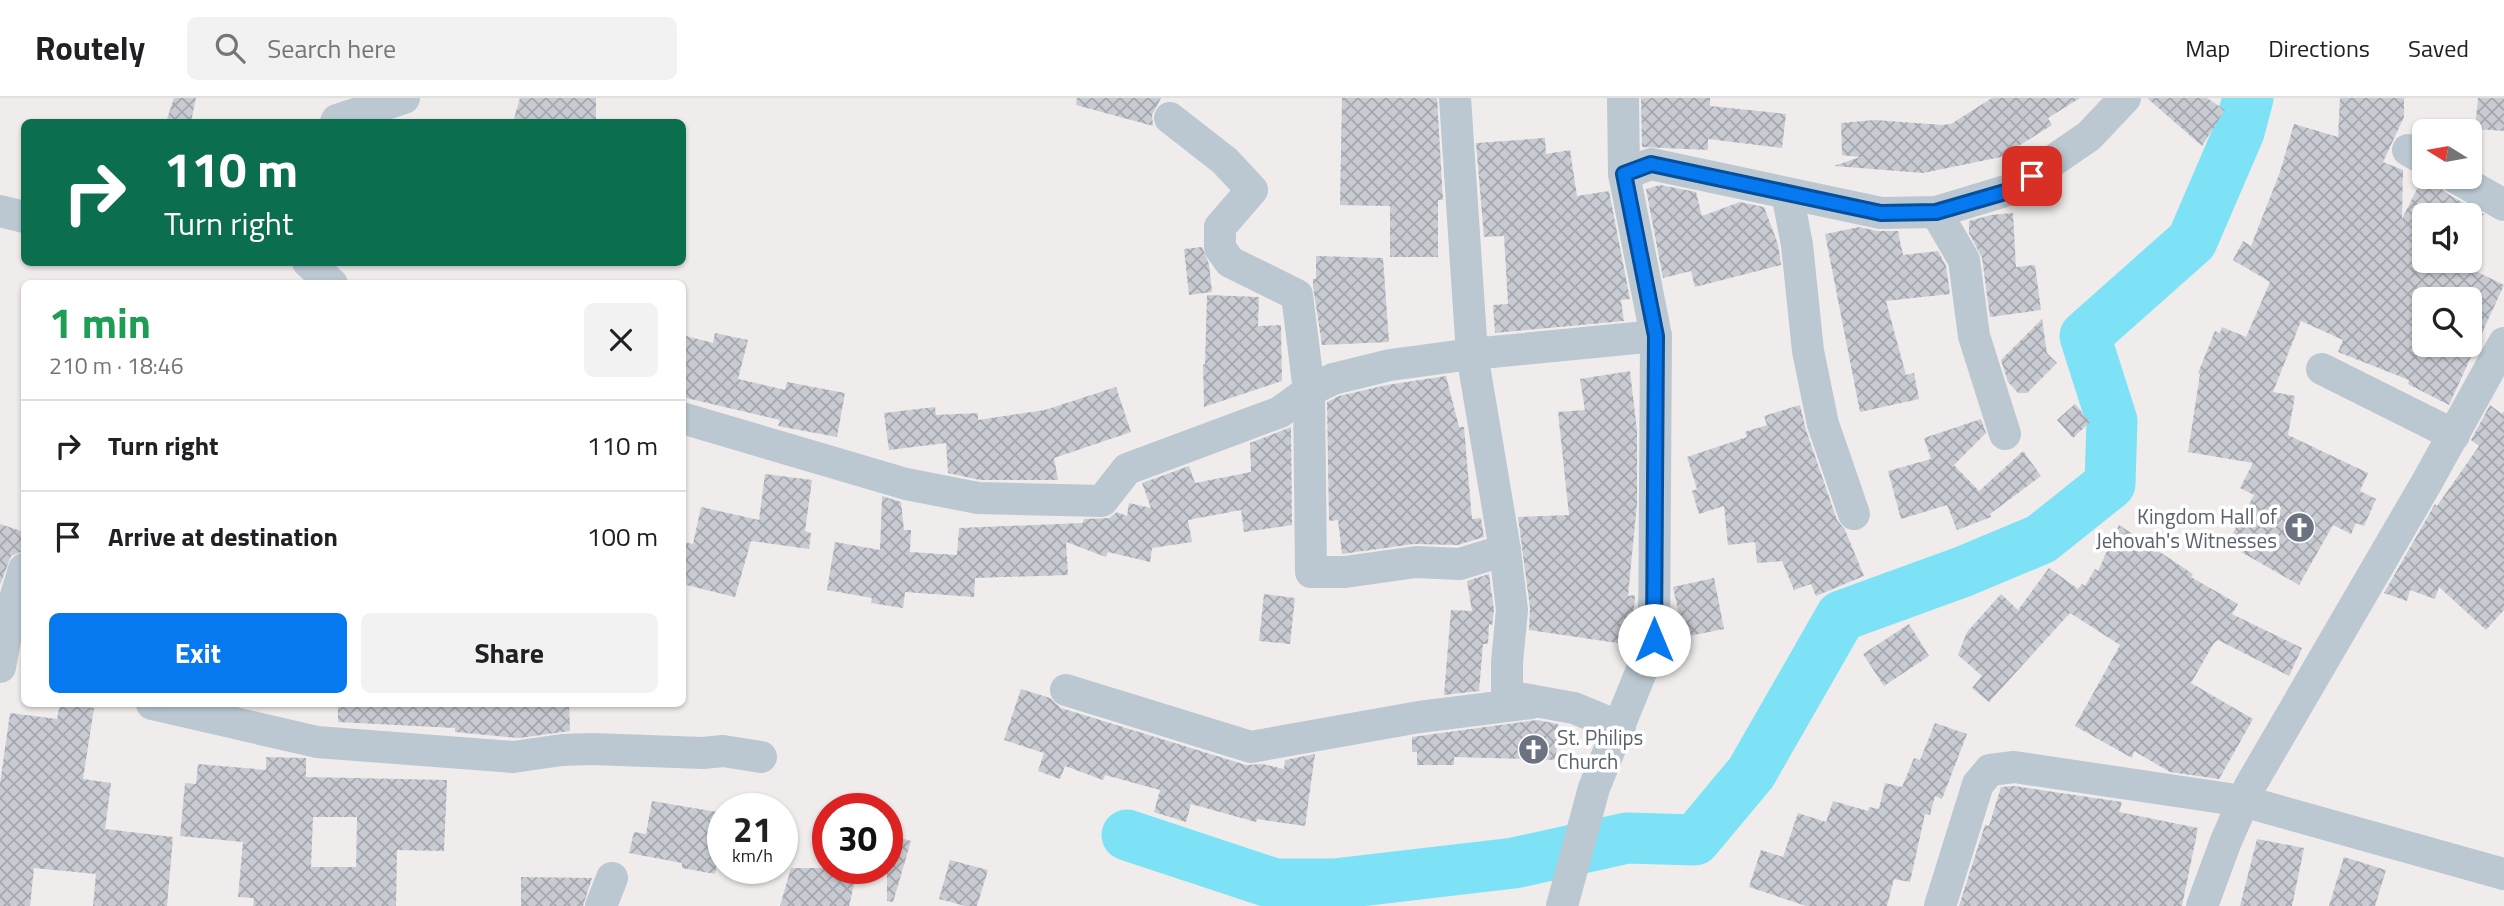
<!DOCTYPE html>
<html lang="en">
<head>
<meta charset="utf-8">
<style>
	:root { --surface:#fff; --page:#f2f2f2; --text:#202124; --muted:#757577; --line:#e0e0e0; --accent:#0679f0 }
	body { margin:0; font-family:"Titillium Web",sans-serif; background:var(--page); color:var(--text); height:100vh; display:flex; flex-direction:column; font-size:26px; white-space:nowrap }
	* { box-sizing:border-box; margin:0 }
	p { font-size:23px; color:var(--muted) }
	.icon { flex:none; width:38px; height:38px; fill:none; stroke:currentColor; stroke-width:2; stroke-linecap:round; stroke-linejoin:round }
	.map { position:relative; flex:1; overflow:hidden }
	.side { position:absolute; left:21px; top:182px; width:665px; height:427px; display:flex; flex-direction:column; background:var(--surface); border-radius:10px; box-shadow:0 2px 5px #0004 }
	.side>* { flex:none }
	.hud { position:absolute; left:21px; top:21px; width:665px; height:147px; border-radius:10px; box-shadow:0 2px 5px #0004; background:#0b6e4f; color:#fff; overflow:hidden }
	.needle { width:46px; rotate:281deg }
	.tools { position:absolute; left:2412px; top:21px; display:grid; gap:14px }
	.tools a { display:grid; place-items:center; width:70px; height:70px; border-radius:10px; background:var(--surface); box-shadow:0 2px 5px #0004; font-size:35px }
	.speed { position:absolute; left:707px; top:695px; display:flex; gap:14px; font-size:35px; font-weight:700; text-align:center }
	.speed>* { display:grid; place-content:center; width:91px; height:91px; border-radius:50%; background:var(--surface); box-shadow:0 2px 5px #0004; line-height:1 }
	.speed small { font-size:18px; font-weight:400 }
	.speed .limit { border:10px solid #d22; background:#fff; color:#111 }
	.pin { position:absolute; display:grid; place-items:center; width:60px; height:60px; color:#fff; margin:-30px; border-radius:14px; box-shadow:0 4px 10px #0006 }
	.me { position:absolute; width:77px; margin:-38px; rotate:0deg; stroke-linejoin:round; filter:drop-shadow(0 0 5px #0008) }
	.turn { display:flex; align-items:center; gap:24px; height:147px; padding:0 28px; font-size:32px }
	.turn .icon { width:91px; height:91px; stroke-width:2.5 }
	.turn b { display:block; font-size:49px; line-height:60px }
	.round { display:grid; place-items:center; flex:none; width:74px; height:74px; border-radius:10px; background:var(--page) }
	.overview { display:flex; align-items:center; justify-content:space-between; height:119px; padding:0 28px }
	h1 { font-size:42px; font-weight:700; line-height:52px; color:#1e9e55 }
	.button { display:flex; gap:14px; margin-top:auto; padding:14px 28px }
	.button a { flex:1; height:80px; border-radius:10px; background:var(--accent); color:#fff; font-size:28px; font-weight:700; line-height:80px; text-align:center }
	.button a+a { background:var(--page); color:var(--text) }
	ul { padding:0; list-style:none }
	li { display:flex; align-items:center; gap:21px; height:91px; padding:0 28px; border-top:2px solid var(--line) }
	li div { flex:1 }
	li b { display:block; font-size:26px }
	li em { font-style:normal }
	header { display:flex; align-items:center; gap:42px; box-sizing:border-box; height:98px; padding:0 35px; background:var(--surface); border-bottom:2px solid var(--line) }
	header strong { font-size:33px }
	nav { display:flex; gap:38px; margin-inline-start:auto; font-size:24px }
	.search { width:490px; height:63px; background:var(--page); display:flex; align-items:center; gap:18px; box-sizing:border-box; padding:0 24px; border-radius:10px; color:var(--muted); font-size:26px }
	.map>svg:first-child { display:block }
</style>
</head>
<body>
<header>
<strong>Routely</strong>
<div class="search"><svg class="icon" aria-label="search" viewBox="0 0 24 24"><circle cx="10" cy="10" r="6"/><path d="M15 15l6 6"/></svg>Search here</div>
<nav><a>Map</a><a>Directions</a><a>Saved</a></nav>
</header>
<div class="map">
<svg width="2504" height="808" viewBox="0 0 2504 808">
	<defs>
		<pattern id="building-cross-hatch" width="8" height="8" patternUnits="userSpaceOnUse" patternTransform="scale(1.75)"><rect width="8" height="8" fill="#c8ccd2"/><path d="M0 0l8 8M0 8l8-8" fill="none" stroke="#a4a8ae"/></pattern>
	</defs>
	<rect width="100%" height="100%" fill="#f0ecec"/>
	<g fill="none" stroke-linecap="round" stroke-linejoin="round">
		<polyline stroke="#7de2f5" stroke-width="51" points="1127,737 1275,786 1334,786 1514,765 1627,740 1695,742 1751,675 1841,518 1962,474 2041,441 2110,386 2112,323 2085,238 2192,143 2239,34 2248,0"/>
	</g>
	<g fill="url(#building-cross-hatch)" fill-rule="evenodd">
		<polygon points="174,0 196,0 191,24 166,24"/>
		<polygon points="520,0 596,0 596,24 513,24"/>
		<polygon points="1077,0 1161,0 1152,17 1153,28 1076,7"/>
		<polygon points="1342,0 1437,0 1443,102 1438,102 1438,159 1390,159 1390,108 1340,107"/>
		<polygon points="1641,0 1710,0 1710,8 1786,16 1782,50 1708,41 1708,52 1642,49"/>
		<polygon points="1992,0 2080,0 2048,20 2052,27 2001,59 1923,75 1834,68 1860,59 1842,57 1841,25 1875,22 1943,27 1951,26"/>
		<polygon points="2147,0 2207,0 2225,12 2202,48"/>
		<path d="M2340,0H2404V19L2383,64L2403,72L2402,121L2423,79H2427L2437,83L2440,89L2446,95L2485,117H2424V163H2455L2504,187L2449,307L2408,286L2409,282L2338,254L2343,242L2301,223L2273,294L2295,298L2288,337L2368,375L2360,393L2376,401L2364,428L2356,425L2351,436L2333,427L2299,487L2227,446L2254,397L2240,390L2253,365L2188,354L2200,276L2198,275L2215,233L2220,235L2222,229L2246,239L2270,184L2233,162L2243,143L2251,148L2280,74L2294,26L2338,39ZM2424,201H2469V247H2424Z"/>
		<polygon points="2478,0 2504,0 2504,33 2475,31"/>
		<polygon points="1545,40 1546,56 1570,52 1577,98 1609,93 1630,201 1621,202 1624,223 1495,235 1493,207 1508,206 1504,138 1484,139 1476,45"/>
		<polygon points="1660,87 1696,94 1702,118 1740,104 1764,109 1778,146 1781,167 1695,189 1691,173 1663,180 1646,91"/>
		<polygon points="2013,115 2016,169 2035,167 2041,212 1990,219 1982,160 1969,135 1969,123 1991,117"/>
		<polygon points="1859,129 1877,133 1898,133 1903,157 1938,153 1946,168 1950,196 1886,203 1906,277 1914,275 1919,301 1860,314 1825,136"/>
		<polygon points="1202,149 1209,166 1212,194 1189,197 1184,151"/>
		<polygon points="1316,158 1383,160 1389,244 1322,247 1313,188 1313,181 1316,181"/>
		<polygon points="1207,197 1259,199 1258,228 1281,227 1282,283 1204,309 1203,267 1205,266"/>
		<polygon points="2042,221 2047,255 2057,265 2027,295 2018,295 2008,284 2001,262"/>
		<polygon points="715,235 748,242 738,281 785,292 787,284 845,295 837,339 778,328 780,322 682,299 682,237 713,245"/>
		<polygon points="1630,273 1637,333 1637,405 1628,498 1635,497 1631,547 1529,532 1530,510 1518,419 1569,417 1558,314 1585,312 1580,281"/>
		<polygon points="1446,278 1459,329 1464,329 1472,421 1481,420 1484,439 1458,447 1414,446 1342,456 1338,422 1329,423 1327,304 1339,298 1387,287"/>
		<polygon points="1116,289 1131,334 1054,360 1058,382 980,382 948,375 946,345 889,352 884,315 935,309 936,317 978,315 978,322 1045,312"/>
		<polygon points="2075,306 2090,324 2073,340 2057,322"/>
		<polygon points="1800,307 1806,332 1837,422 1845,432 1864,478 1816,498 1811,486 1794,492 1782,463 1757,465 1755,444 1728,447 1724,408 1699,416 1692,393 1697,391 1687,359 1747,339 1745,334 1767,327 1764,318"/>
		<polygon points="2490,307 2502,316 2504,313 2504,512 2486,532 2439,489 2435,501 2410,492 2407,503 2384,495 2435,406 2437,408 2479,348 2471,342"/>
		<polygon points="1981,321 1986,335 1954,367 1979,393 2023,353 2041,378 1990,416 1991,419 1957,432 1947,407 1901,421 1888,373 1931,361 1924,340"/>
		<polygon points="1291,329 1292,427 1244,434 1241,412 1188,422 1192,444 1152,450 1150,464 1108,454 1106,459 1066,444 1068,477 975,480 974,499 905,494 903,510 871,505 872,500 827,492 835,444 880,452 882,398 901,404 904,432 911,432 910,454 957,457 959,430 1083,425 1084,421 1109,420 1117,414 1127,418 1129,405 1151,410 1142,385 1189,368 1195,385 1251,374 1250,345"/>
		<polygon points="765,376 812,382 805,433 811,435 809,451 751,443 735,499 682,486 682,444 693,446 701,409 759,422"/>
		<polygon points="0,426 24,434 24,453 11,458 0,487"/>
		<polygon points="2119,427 2193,476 2191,479 2238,506 2232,516 2302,550 2289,578 2218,542 2214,545 2191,585 2253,621 2219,681 2170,674 2134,653 2132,660 2075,628 2120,547 2070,515 1989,604 1972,590 1982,578 1958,557 1967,534 2001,496 2018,512 2049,470 2078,491 2082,486 2085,488 2095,471 2098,473"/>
		<polygon points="1489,476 1494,512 1492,527 1489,526 1488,546 1483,546 1479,593 1444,597 1451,512 1472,513 1467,483"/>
		<polygon points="1714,480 1724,531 1684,539 1673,489"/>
		<polygon points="1264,496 1295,500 1290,546 1259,543"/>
		<polygon points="1909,526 1929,558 1884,588 1863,556"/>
		<polygon points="1021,591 1050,600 1061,610 1246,667 1263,666 1284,671 1285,662 1315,656 1305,728 1257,721 1256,724 1191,706 1186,724 1154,714 1160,692 1105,677 1103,682 1065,668 1060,681 1038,673 1044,655 1004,642"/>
		<polygon points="60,606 94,610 83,681 111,685 105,731 173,739 167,808 93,808 96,776 34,770 30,808 0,808 0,686 10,615 57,621"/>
		<polygon points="338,606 569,606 570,633 519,640 455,634 455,630 338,624"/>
		<polygon points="1537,622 1558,626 1556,662 1454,659 1454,667 1417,667 1417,654 1412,654 1412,639"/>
		<polygon points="1935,625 1967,636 1942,701 1935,698 1930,717 1925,716 1910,784 1894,781 1887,808 1806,808 1749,789 1761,752 1783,759 1798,715 1826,724 1833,703 1868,713 1869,709 1879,711 1885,685 1902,689 1914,660 1920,662"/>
		<path d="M266,659L306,660V679L447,682L444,753L397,752L396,808H253L254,800L238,799L243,744L180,738L185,685L196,686L198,666L266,672ZM313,719H357L356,769H311Z"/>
		<polygon points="2014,688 2122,704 2119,714 2198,730 2182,808 1959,808 1985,727 1989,728 2001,689"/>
		<polygon points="652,703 723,715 723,758 718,757 715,776 682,770 682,765 629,755 634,734 646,736"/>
		<polygon points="887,736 911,743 893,804 887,803"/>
		<polygon points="2257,741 2304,750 2292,808 2240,808"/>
		<polygon points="2344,759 2386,772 2375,808 2329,808"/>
		<polygon points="950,762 988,772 977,808 965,808 939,801"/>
		<polygon points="791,770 858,770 849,808 780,808"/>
		<polygon points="521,779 592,780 583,808 521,808"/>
	</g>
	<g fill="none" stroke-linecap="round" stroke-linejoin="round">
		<g stroke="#bbc8d1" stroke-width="32">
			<polyline points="1455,0 1472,256 1505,452 1512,512 1507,564 1507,598 1574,610 1620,629"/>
			<polyline points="1623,0 1624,76"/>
			<polyline points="1170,20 1225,63 1252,92 1220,129 1220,150 1230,164 1297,197 1309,293 1311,474 1345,474 1416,464 1460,466 1505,452"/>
			<polyline points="336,24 337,22 404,0"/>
			<polyline points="2408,52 2424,61"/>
			<polyline points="2455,79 2504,107"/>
			<polyline points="1787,95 1797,147 1808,253 1823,326 1854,416"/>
			<polyline points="0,113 24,119"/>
			<polyline points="1936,114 1964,162 1974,238 2005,336"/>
			<polyline points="308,164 332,186"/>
			<polyline points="2322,271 2454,337"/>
			<polyline points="682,320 906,386 978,400 1102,403 1127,371 1280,314 1309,293 1333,281 1390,267 1472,256 1656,238"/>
			<polyline points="0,569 9,521 24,471"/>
			<polyline points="1066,592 1251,649 1419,619 1531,605"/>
			<polyline points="152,606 317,644 513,659 562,652 592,651 703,655 723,653 761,659"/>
			<polyline points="601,808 612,780"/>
			<polyline points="1562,808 1594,690 1654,542 1656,238 1624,76 1651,66 1881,115 1936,114 2012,91 2089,38 2125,0"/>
			<polyline points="1940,808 1978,686 1990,672 2014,669 2243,703 2504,776"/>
			<polyline points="2202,808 2226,743 2250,688 2427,384 2504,245"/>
		</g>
	</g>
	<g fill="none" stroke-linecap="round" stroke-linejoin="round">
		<defs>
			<polyline id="route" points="1654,542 1656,238 1624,76 1651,66 1881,115 1936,114 2012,92 2032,78"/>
		</defs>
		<use href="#route" stroke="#044f9c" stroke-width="18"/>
		<use href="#route" stroke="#0679f0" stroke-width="12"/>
	</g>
	<defs>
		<symbol id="church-disc" viewBox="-11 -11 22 22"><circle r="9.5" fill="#6b7280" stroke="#fff"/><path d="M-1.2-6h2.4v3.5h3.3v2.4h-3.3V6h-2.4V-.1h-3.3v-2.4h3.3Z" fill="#fff"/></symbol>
	</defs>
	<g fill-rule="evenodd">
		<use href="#church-disc" x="2282" y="412" width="35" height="35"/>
		<use href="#church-disc" x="1516" y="634" width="35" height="35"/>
	</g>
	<g text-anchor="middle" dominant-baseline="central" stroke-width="7" stroke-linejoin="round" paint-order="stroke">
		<g font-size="21" fill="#5b616d" stroke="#fff" text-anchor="end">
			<text x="2277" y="418">Kingdom Hall of<tspan x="2277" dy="24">Jehovah's Witnesses</tspan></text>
			<text x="1557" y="639" text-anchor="start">St. Philips<tspan x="1557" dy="24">Church</tspan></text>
		</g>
	</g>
</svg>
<div class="tools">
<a><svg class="needle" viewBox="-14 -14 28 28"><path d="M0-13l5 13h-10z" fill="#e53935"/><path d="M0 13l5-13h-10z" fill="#757577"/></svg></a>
<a><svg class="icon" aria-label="sound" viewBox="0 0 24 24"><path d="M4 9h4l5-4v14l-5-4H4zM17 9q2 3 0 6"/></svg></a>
<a><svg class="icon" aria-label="search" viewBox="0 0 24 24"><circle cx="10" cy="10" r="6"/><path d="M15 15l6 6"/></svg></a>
</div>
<div class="speed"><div>21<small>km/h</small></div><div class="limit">30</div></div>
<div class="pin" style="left:2032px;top:78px;background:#d93025"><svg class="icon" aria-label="arrive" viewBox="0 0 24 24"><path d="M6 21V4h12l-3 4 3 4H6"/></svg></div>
<svg class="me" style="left:1654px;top:542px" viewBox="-20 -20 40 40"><circle r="19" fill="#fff"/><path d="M0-13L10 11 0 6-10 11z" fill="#0679f0"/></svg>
<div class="hud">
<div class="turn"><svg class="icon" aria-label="right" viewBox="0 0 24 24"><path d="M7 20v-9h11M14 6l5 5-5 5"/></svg><div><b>110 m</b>Turn right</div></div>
</div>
<section class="side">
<div class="overview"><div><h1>1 min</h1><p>210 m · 18:46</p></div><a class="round"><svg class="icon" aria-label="close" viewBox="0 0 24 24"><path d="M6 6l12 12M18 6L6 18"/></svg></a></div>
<ul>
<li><svg class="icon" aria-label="right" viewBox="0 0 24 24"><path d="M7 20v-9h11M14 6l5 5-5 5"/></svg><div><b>Turn right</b></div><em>110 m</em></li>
<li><svg class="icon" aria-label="arrive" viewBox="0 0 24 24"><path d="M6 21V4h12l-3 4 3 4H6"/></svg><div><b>Arrive at destination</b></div><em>100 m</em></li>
</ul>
<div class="button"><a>Exit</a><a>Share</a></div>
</section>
</div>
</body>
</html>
